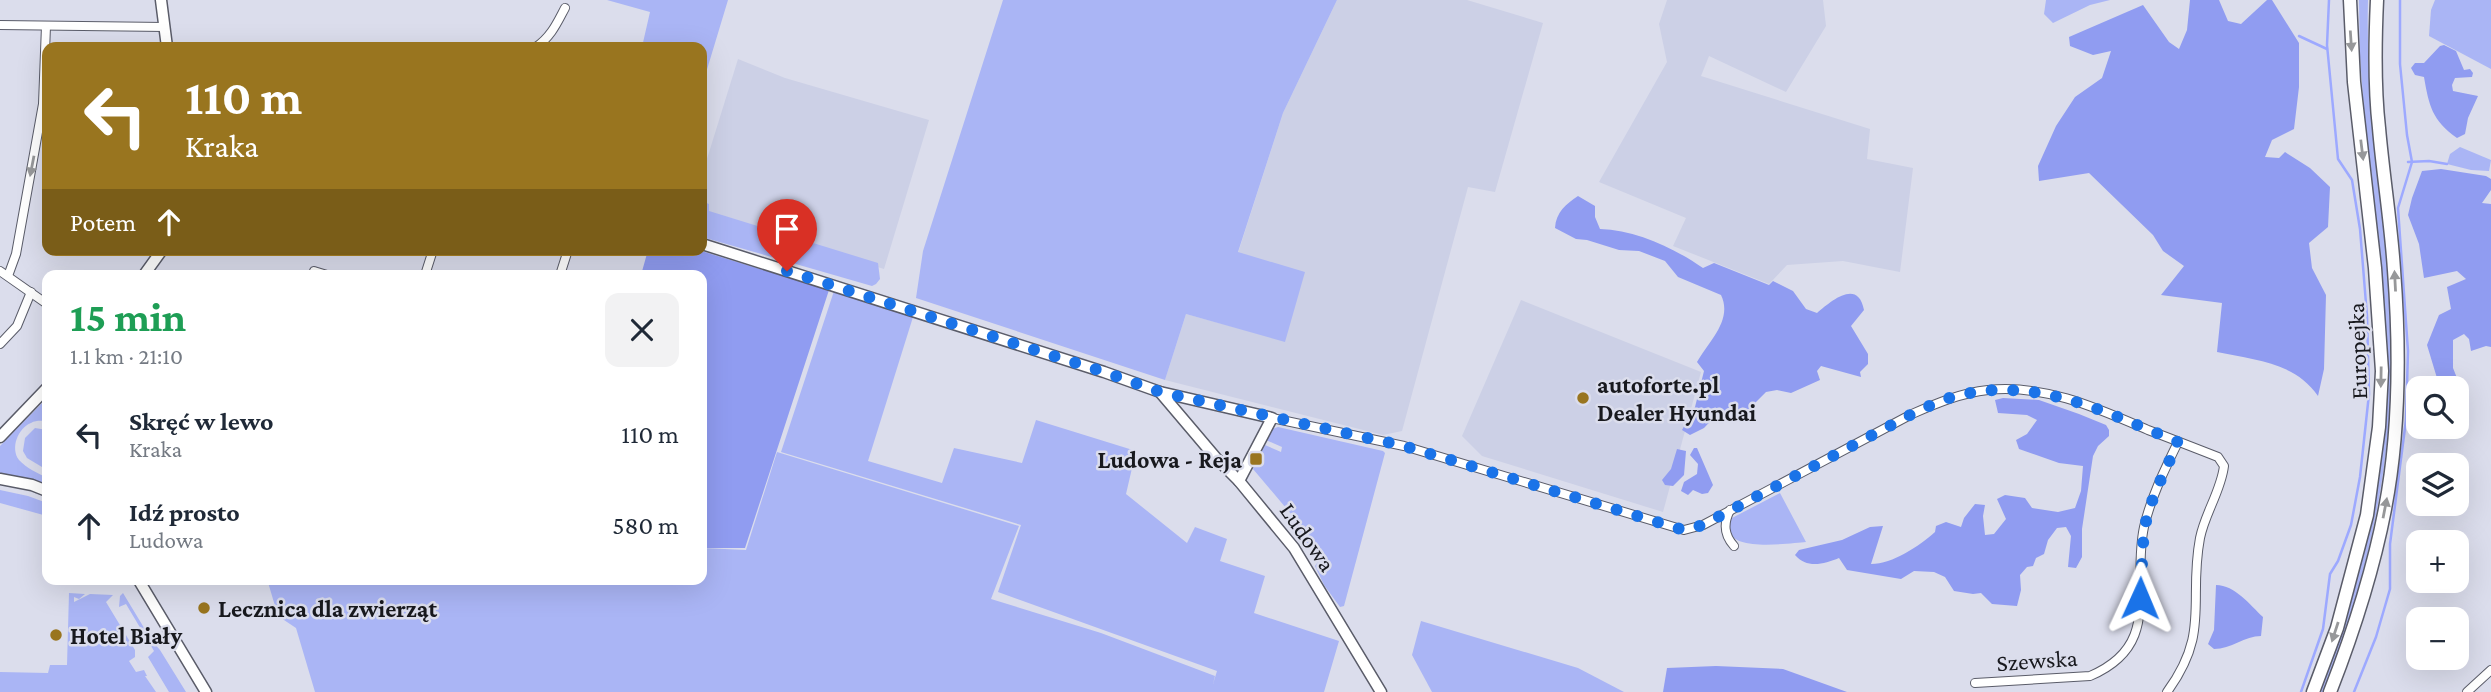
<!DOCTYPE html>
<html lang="pl">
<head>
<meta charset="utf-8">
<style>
	:root { --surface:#fff; --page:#f2f2f3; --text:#1f2937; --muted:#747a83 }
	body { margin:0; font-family:"Crimson Pro",serif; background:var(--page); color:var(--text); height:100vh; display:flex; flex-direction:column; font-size:26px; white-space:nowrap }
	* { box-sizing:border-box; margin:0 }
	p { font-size:23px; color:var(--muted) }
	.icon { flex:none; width:38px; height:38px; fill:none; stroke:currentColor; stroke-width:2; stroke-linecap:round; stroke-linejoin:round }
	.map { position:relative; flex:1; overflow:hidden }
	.details { position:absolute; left:42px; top:270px; width:665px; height:315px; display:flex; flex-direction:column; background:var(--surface); border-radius:14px; box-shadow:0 7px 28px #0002 }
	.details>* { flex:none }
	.guide { position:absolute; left:42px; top:42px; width:665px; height:214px; border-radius:14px; box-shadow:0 7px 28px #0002; background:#99751f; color:#fff; overflow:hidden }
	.controls { position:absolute; left:2406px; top:376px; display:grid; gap:14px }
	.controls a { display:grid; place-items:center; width:63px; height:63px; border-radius:14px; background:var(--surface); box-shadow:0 7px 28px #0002; font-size:35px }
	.pin { position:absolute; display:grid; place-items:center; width:60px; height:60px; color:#fff; margin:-72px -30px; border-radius:50% 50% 50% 0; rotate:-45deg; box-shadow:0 0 7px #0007 }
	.pin .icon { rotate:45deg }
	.me { position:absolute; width:77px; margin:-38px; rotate:1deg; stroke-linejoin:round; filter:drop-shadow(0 0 5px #0008) }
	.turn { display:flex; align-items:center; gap:24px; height:147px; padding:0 28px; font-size:32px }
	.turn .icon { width:91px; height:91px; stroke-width:2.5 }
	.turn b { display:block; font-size:49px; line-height:60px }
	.then { display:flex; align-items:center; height:66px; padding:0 28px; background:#0003; gap:14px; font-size:26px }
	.round { display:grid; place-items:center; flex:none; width:74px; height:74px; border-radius:14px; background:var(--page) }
	.head { display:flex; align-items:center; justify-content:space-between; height:119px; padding:0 28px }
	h1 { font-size:42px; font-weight:700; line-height:52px; color:#1e9e55 }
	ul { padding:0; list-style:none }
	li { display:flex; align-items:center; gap:21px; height:91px; padding:0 28px }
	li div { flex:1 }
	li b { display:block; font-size:26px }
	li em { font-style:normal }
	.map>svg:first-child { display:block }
</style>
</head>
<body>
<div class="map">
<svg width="2491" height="692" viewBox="0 0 2491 692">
	<rect width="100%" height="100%" fill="#dbddec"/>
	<g fill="#ccd0e6">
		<polygon points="1337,0 1467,0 1543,23 1495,192 1468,187 1402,431 1383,435 1165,380 1186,314 1285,341 1238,253 1283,113"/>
		<polygon points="1667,0 1823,0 1826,26 1786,92 1709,56 1701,76 1870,129 1867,159 1913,168 1900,272 1843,261 1787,265 1769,284 1673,246 1686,218 1599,182 1667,62 1659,24"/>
		<polygon points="738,59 785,78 929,120 884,269 702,212 702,175"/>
		<polygon points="1521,300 1701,372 1663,512 1482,456 1462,436"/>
	</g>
	<g fill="#aab5f5">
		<polygon points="607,0 728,0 702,86 702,47 642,47 650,12"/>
		<polygon points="1003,0 1337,0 1283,113 1238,252 1305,272 1285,342 1186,314 1165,380 916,298 923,251"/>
		<polygon points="2046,0 2110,0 2090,5 2053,23 2044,14"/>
		<path d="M2359,0H2368C2365,107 2385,212 2391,318C2397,446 2371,573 2323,692H2320L2351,602L2371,522L2381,268L2365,124L2360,57Z"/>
		<polygon points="2435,0 2491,0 2491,69 2429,36 2431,10"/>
		<polygon points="2460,147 2491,160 2489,171 2471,170 2447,164 2450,154"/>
		<polygon points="702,201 709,204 709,211 878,263 880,279 876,284 872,286 702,237"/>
		<polygon points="834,291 913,317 868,461 942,483 954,448 1022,463 1036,420 1136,451 1126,494 1187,543 1195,527 1227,539 1220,561 1265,576 1254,613 1339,641 1324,692 315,692 296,628 278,616 267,579 702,579 702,548 746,550 777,452 1019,526 991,599 1101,633 1215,676 1213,684 1217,671 998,592 1021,525 781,452"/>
		<path d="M47,398V421C42,421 36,420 31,423C18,428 10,448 19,460C26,468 38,473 47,478V484L0,473V446Z"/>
		<polygon points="1278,427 1383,451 1385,453 1344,606 1340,607 1324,585 1315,566 1320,559 1297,532 1302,527 1253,469 1265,445 1281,452 1282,447 1266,440 1272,429"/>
		<polygon points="35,428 47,430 47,470 27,458 23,451 25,438"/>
		<polygon points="0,490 28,496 47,503 47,516 0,503"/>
		<path d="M1780,493L1806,542C1789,543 1714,555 1732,518Z"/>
		<polygon points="69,593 85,594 79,599 74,597 74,602 90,594 113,595 106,602 135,650 135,657 129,661 136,672 144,670 147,676 145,676 156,692 0,692 0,672 48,673 50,665 67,665"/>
		<polygon points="123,593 152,641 160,650 186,692 169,692 148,657 154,651 126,604 119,607 120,596"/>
		<polygon points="1421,621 1578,668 1624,692 1432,692 1412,655"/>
	</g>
	<g fill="#909cf1">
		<path d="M2190,0H2219L2228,21L2241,24L2267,0H2272L2299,43V87L2294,129L2272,140L2265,157L2279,158L2285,152L2310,168L2330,187L2328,227L2309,243L2312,268L2326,295L2324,369L2318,396C2295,362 2254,360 2217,352L2222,303L2161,295L2184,266L2163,251L2153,235L2089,173L2039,181L2038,166L2056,126L2075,97L2102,78L2111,51L2093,55L2070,46L2069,37L2143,5L2169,42L2179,49L2187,30Z"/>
		<path d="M2444,45L2456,51L2464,70L2470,69L2473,73L2472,77L2455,78L2452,85L2453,91L2478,96L2468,118L2465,134L2457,138C2432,120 2429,106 2424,77L2415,75L2411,68L2415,63H2424L2440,46Z"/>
		<polygon points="2441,169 2486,176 2491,179 2491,190 2482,203 2491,204 2491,347 2486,346 2471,351 2469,339 2464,334 2453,340 2453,368 2461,388 2457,402 2457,388 2440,388 2427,345 2439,315 2451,309 2447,287 2466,279 2457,271 2424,278 2419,244 2408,215 2412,198 2422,171"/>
		<path d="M1578,196L1595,206V217L1600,229C1636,230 1674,248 1703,268L1714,263L1769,285L1773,281L1793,291L1806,309L1817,313C1831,301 1858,278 1864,310L1851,326L1868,354V364L1860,372L1861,377L1821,366L1817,371L1820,380L1791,393L1777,390L1766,392L1753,405L1750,412L1735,421H1729L1727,411L1721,410L1704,428L1690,435L1682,430L1695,407L1704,371L1697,362C1709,341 1733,320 1721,295L1678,277L1665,261L1639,251L1619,250L1587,240L1576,239L1555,228C1556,212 1566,204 1578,196Z"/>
		<polygon points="648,250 698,250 829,290 745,548 702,548 702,275 641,275"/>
		<path d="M2003,398L2039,400L2079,414L2106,425L2109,430V436L2098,446L2093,456L2082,529V557L2076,568L2068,567L2071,536L2066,527L2057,528L2048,540L2044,554L2036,558L2033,566L2027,567L2020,575L2021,590L2017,606L1992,604L1981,593L1973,594L1954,591L1945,577L1934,572L1914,571L1901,579L1847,570L1839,558C1824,564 1807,569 1795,555L1799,550L1842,540L1870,527L1883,526L1871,564C1893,564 1919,546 1935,532L1936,526L1946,522L1961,527L1964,518L1975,504L1985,505L1983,516L1985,535L1994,534L2006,519L1997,499L2005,495L2025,498L2032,508L2058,512L2075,508L2081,491L2083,466L2059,463L2019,449L2016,440L2027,434L2037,420L2027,415L1998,413L1995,400Z"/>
		<polygon points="1694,448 1697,448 1713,485 1708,493 1702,494 1693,490 1688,495 1681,491 1684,482 1697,474 1698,464 1690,455"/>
		<polygon points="1677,449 1686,451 1684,475 1673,486 1665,485 1662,480 1671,469"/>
		<path d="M2216,585C2235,585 2250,605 2263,617L2261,636C2245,636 2231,649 2214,649L2208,644L2214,630Z"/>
		<polygon points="1716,666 1783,669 1847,692 1663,692 1667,668"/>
	</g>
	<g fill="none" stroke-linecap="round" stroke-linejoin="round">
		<g stroke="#9da9ff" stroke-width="2.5">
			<polyline points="2299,36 2327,49"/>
			<polyline points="2408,162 2429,161 2447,164"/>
			<polyline points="2301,692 2323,629 2330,574 2338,561 2351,525 2360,477 2369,394 2367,316 2360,229 2352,180 2338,159 2327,45 2329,0"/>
			<polyline points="2354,692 2376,637 2390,589 2390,544 2406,420 2408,351 2398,208 2412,162 2407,135 2400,64 2400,0"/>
		</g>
		<defs>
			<g id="street">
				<polyline points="0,25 165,27"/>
				<path d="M536,47C551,37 557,23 565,8"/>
				<polyline points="0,271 47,304"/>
				<polyline points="314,271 327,275"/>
				<polyline points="425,275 433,250"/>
				<polyline points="560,275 568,250"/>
				<polyline points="8,276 16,254 43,104 46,26"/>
				<polyline points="0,344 17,326 31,292"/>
				<path d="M1272,418L1404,446L1684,530L1703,525L1912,414C1937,403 1961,393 1988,390C2045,384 2097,408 2148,430C2172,439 2195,448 2218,457L2224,466C2221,491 2205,513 2200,538C2188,601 2211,632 2167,692"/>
				<path d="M1730,510C1723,524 1724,535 1734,546"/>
				<path d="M1975,683L2090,676C2163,645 2131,588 2144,527C2151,497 2165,469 2178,442"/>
				<polyline points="2467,692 2491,670"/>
			</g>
			<g id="secondary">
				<polyline points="161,0 167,47"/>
				<polyline points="702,244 1104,372 1160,392 1272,418 1239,481"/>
				<polyline points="144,275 162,250"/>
				<polyline points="1160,392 1216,458 1239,481 1294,548 1381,692"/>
				<polyline points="0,437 47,388"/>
				<polyline points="0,479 32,485 47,491"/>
				<polyline points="138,579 206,692"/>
			</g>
			<g id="primary">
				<polyline points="2313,692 2337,628 2367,515 2379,427 2382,371 2375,268 2354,82 2350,0"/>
				<path d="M2330,692C2353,633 2373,571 2385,509C2400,431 2400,349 2394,270C2391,223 2383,175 2379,128C2374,85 2375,43 2377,0"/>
			</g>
		</defs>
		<use href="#street" stroke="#5a5c69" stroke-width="10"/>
		<use href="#secondary" stroke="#5a5c69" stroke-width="13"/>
		<use href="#primary" stroke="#5a5c69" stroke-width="15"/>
		<use href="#street" stroke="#fff" stroke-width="8"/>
		<use href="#secondary" stroke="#fff" stroke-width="10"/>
		<use href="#primary" stroke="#fff" stroke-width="12"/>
	</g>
	<defs><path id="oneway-solid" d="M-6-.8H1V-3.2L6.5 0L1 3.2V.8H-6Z" transform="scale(1.75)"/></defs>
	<g fill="#97989a">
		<use href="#oneway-solid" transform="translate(2351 41) rotate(86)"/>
		<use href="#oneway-solid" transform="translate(2362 150) rotate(83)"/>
		<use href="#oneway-solid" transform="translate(32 166) rotate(101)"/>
		<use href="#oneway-solid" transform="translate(2395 281) rotate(-93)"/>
		<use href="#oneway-solid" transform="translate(2381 377) rotate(91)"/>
		<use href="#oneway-solid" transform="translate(2385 508) rotate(-79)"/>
		<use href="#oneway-solid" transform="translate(2335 632) rotate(108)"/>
	</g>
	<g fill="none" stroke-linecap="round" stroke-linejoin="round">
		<path stroke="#1a73e8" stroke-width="12" stroke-dasharray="0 21.6" d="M787,271L1104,372L1160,392L1404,446L1684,530L1703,525L1912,414C1923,409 1935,403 1946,399C2030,372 2102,411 2178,442L2154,495L2144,528L2140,598"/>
	</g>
	<g fill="#99751f" stroke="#dbddec" stroke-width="2.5">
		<circle cx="1583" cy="398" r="7"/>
		<rect x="1249" y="452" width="14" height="14" rx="3.5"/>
		<circle cx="204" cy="608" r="7"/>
		<circle cx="56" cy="635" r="7"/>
	</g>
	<g text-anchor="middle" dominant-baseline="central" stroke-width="5" stroke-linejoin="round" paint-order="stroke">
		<g font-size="24" fill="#18191e" stroke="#dbddec">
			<text transform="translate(2357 351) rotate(-92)">Europejka</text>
			<text transform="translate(1308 537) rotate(55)">Ludowa</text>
			<text transform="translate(2037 660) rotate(-4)">Szewska</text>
		</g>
		<g font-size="24" font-weight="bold" fill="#18191e" stroke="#dbddec" text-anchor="start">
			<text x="1597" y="384">autoforte.pl<tspan x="1597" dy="28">Dealer Hyundai</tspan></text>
			<text x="1242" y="459" text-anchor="end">Ludowa - Reja</text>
			<text x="218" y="608">Lecznica dla zwierząt</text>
			<text x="70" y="635">Hotel Biały</text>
		</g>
	</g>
</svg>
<div class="controls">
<a><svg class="icon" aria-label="search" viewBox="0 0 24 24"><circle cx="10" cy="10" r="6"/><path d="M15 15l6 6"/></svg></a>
<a><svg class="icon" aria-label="layers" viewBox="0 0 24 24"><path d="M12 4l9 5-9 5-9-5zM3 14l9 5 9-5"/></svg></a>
<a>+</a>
<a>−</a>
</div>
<div class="pin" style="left:787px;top:271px;background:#d93025"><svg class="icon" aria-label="arrive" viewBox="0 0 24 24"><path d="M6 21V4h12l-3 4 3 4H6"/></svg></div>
<svg class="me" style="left:2140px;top:598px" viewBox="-20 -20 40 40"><path d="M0-17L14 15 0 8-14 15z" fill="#1a73e8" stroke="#fff" stroke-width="4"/></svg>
<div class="guide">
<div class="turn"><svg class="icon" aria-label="left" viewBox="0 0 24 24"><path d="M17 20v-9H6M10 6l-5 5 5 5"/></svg><div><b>110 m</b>Kraka</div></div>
<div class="then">Potem<svg class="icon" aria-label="ahead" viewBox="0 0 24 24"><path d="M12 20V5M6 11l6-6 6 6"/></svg></div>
</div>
<section class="details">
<div class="head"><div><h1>15 min</h1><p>1.1 km · 21:10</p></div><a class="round"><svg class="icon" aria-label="close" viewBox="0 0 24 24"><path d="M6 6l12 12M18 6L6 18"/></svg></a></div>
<ul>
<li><svg class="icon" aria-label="left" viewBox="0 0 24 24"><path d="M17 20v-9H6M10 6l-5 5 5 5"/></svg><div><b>Skręć w lewo</b><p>Kraka</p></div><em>110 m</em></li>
<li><svg class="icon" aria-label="ahead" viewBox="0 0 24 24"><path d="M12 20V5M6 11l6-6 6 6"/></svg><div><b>Idź prosto</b><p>Ludowa</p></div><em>580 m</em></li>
</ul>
</section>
</div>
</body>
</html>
